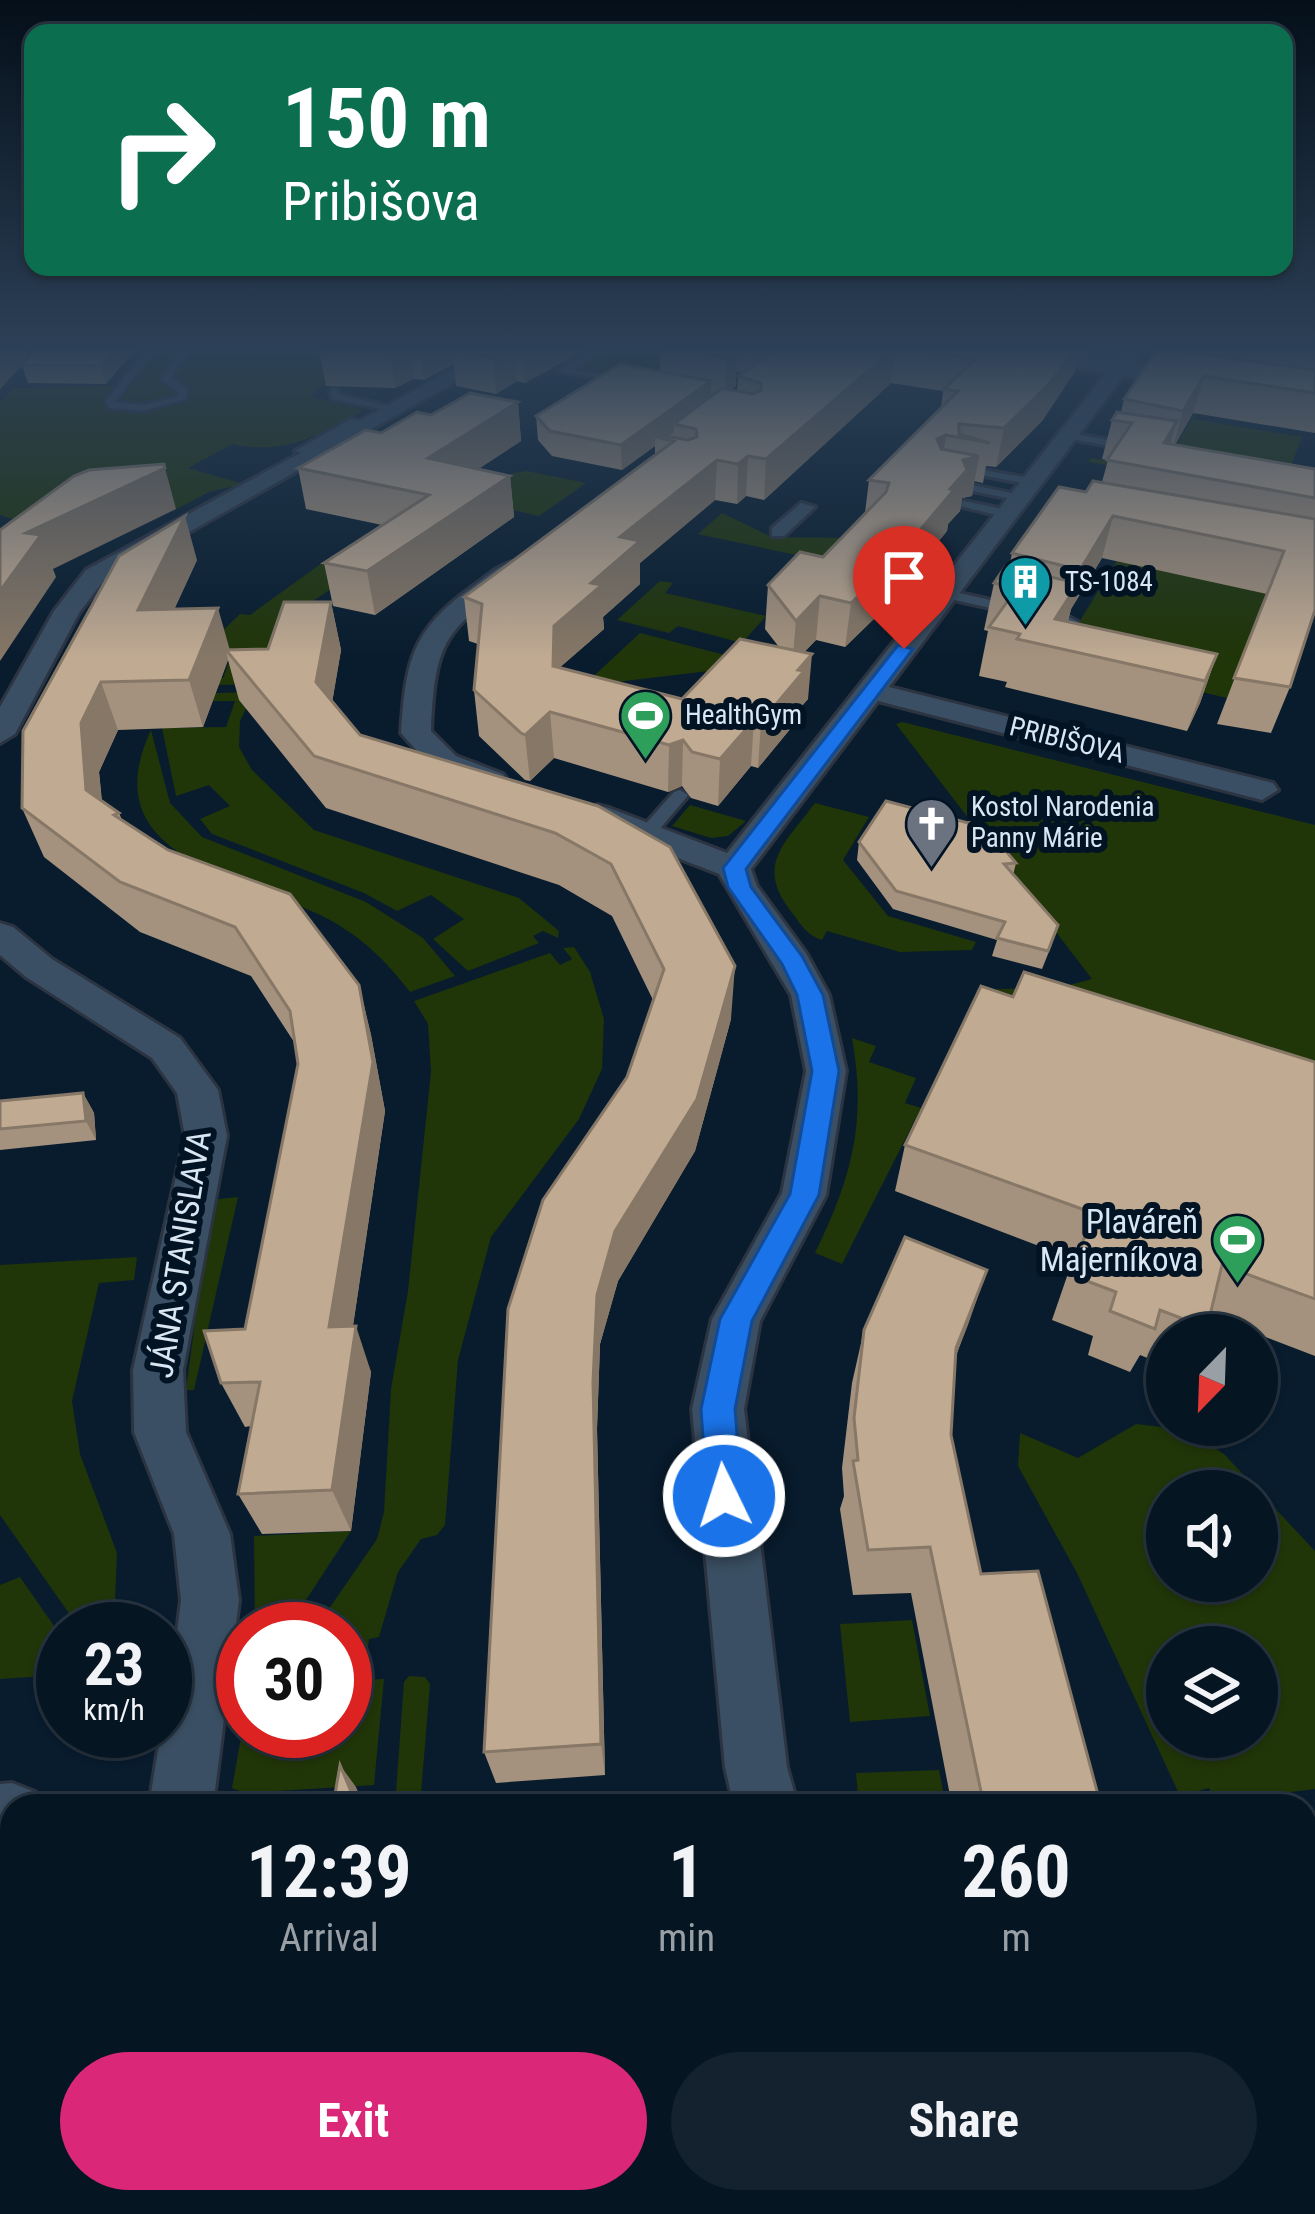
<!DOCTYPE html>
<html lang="en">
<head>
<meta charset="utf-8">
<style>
	:root { --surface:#061522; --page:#14222f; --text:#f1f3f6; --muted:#989fa5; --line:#273440; --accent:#db2777 }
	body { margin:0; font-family:"Roboto Condensed",sans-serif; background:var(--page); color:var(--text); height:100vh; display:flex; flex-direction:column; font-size:45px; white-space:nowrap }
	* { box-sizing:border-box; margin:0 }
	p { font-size:39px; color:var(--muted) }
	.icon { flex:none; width:66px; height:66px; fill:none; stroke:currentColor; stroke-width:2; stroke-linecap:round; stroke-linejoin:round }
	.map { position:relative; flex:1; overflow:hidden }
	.sheet { position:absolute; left:0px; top:1794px; width:1317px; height:420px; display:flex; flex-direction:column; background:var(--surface); border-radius:36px 36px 0 0; box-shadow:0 3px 9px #0004,0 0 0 3px var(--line) }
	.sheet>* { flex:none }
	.guide { position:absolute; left:24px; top:24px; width:1269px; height:252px; border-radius:24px; box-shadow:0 3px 9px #0004,0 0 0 3px var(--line); background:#0b6e4f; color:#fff; overflow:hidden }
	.needle { width:78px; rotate:203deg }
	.fabs { position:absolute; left:1146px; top:1314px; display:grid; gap:24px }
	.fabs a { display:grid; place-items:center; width:132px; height:132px; border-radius:50%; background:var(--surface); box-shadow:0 3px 9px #0004,0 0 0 3px var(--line); font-size:60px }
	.speed { position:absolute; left:36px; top:1602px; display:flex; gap:24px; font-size:60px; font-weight:700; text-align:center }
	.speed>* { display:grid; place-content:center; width:156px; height:156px; border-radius:50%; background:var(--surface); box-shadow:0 3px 9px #0004,0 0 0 3px var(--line); line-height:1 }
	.speed small { font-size:30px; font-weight:400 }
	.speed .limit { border:18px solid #d22; background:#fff; color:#111 }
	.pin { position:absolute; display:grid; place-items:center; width:102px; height:102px; color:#fff; margin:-123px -51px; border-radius:50% 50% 50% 0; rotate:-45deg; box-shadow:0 0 12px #0007 }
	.pin .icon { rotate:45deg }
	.me { position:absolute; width:132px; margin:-66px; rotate:356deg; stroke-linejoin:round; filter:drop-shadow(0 0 9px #0008) }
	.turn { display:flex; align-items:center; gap:42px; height:252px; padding:0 60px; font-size:54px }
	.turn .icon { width:156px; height:156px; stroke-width:2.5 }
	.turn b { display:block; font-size:84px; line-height:102px }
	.eta { display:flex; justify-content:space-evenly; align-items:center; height:204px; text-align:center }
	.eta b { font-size:72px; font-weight:700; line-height:84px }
	.cta { display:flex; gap:24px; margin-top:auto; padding:24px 60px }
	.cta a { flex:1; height:138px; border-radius:72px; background:var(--accent); color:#fff; font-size:48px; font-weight:700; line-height:138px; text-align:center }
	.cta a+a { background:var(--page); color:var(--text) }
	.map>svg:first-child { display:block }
</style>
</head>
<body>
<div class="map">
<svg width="1315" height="2214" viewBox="0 0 1315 2214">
	<rect width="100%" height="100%" fill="#081c2e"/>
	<g fill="#203508" fill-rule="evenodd">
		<path d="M159,348H181L163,379L177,393L174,398C154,403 135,409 116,401Z"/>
		<path d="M228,348H408L316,390L312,397L362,409L360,413C317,437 282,455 233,444L188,468L243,484L209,492L173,511L159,507L35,509L12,519L0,515V403L13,388L116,386L104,406L152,409L186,399L189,392L171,379L195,350Z"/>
		<polygon points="606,348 690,348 715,391 710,395 569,370"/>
		<polygon points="1208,390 1194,419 1302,437 1287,476 1264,493 1089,462 1091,458 1162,470"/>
		<polygon points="527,471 586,483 539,516 473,501 513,473"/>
		<polygon points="722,513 772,537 850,538 829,562 698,534"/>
		<polygon points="333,555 370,563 277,625 257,684 182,686 183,679 223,678 232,653 198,654 240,614 250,615"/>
		<polygon points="1118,559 1269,590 1227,698 1057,658"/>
		<polygon points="660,581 673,583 665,593 766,616 742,643 678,626 669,633 617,620"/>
		<polygon points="640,633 729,656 717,670 583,686"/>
		<polygon points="254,692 240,721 239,747 252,770 314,830 519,898 559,931 558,938 543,931 533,936 539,943 468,971 433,939 464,919 431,895 397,911 364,893 212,834 200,819 230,806 209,785 176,796 162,728 226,727 235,701 174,701 178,694"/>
		<polygon points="902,722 1315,825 1315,1099 974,990 1062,987 1092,979 896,724"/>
		<path d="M151,730L170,803L202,837L366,902L423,938L455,976L410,992C386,961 363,938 328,919C247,876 90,860 151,730Z"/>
		<path d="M815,803L869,817L843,860L888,916L976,942L972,950L900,952L827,931L822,940C808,936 801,925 793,914C754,865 784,845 815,803Z"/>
		<polygon points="690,805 746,821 728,836 711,838 672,826"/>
		<polygon points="574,947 590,972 604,1019 602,1069 579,1119 491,1237 458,1360 445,1525 437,1535 421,1539 398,1572 379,1637 369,1639 363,1680 384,1679 374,1785 244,1793 232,1788 243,1726 243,1731 345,1731 345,1629 315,1629 377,1539 384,1512 391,1389 408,1291 431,1072 428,1024 414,1001 550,953 560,965 572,959 563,948"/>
		<path d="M852,1038L876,1046L869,1062L916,1078L905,1103L921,1108L842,1264L815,1253C852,1177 867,1122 852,1038Z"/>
		<polygon points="238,1197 194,1390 186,1390 211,1200"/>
		<polygon points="137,1257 134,1280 99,1283 72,1401 80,1454 117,1553 114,1629 80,1629 0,1515 0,1265"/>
		<path d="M1136,1424L1190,1430L1225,1455L1315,1551V1789L1266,1795L1270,1806H1217L1209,1788L1180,1796L1077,1573L1018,1466L1020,1433L1078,1458ZM1257,1491V1581H1167V1491ZM1257,1647V1737H1167V1647Z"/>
		<polygon points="351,1531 287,1629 255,1629 254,1536"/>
		<polygon points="20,1577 63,1639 63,1675 0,1679 0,1585"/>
		<polygon points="912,1620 930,1716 850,1722 840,1624"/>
		<polygon points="409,1676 425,1677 430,1684 420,1806 395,1806 404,1682"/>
		<polygon points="939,1770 946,1806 859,1806 856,1773"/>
	</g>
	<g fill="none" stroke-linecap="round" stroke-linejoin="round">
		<defs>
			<g id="service">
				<polygon points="148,348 157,348 115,402 143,405 177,397 179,393 161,379 183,348 191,348 171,378 188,390 186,399 143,411 110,408 105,402"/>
				<polygon points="596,348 607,348 573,370 629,380 629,384 559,371"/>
				<polygon points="335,388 341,395 401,409 396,412 332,399 330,391"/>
				<polygon points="351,419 360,421 304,453 295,451"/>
				<polygon points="1068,433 1134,444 1139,447 1134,450 1064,438"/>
				<polygon points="961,466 1034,479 1040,482 1034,485 957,471 955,469"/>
				<polygon points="946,480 1022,495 1028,498 1022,501 942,485 942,481"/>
				<polygon points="964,501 1012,511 1014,514 1008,518 960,506 958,504"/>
				<polygon points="946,590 1071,618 1078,622 1071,626 941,597 939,594"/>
				<polygon points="680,790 688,795 686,798 652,838 640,838 640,830 674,792"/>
			</g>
			<polygon id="pedestrian" points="801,503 815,507 784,536 772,536 772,528"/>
			<g id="minor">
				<polygon points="493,348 515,348 104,580 79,613 15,734 0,743 0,707 54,611 86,570"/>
				<polygon points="1126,348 1144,348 889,687 1273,783 1278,790 1262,800 878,701 751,869 757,886 806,953 829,995 846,1071 826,1195 760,1321 744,1409 787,1767 798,1806 734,1806 725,1767 692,1409 712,1319 782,1193 806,1071 791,995 719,874 585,822 581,815 597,805 609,808 727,853"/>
				<path d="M512,562L525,570L521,575C446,631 435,636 431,731L456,756L503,774L508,781L492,791L434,770L401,733C406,661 411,631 472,587C485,578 497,566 512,562Z"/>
				<polygon points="0,923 13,927 52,959 180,1038 218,1090 227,1136 183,1370 186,1432 230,1534 239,1600 213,1806 149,1806 161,1731 165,1731 181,1600 174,1534 134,1432 133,1370 185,1136 177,1093 152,1058 26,977 0,955"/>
				<polygon points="12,1783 35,1792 40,1806 12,1806 12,1847 0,1848 0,1784"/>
				<polygon points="93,2202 169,2202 168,2214 92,2214"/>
				<polygon points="901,2202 979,2202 984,2214 906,2214"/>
			</g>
			<polygon id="tertiary" points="975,348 1029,348 1315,390 1315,404 986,355"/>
		</defs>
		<use href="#service" stroke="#2c3341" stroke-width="6"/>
		<use href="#pedestrian" stroke="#2c3341" stroke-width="6"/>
		<use href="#minor" stroke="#2c3341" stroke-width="6"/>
		<use href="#tertiary" stroke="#2c3341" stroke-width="6"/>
		<use href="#service" fill="#3a4f63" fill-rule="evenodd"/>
		<use href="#pedestrian" fill="#3a4f63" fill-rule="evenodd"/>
		<use href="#minor" fill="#3a4f63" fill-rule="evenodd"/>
		<use href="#tertiary" fill="#3a4f63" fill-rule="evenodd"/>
	</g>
	<g fill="#a5927e" fill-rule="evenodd">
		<polygon points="0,348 28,357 36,348 136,348 106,384 28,383 22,365 25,361 0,389"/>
		<polygon points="324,348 588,348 525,383 517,381 496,394 456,386 454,364 424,380 414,379 395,388 326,386 319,350"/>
		<path d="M660,348H1095L1091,353L1079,351L1074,373L1042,421L996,467L986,466L983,483L974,481L972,496L962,498L960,511L948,524L947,531L881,612L845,647L816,640L804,652L808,699L800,708V717L758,768L751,766L718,806L691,798L682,786L668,792L554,758L530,781L525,780L479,736L474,690L478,644L469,641L464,597L655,455V446L622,470L552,456L538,440L536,416L660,372ZM736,372L744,373L738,376L737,391L730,390L736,386ZM891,383L943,391L941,409L869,480L865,513L823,557L768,585L765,629L779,647L682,699L559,668L604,629L603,617L640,584V563L715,500L737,504L746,496L764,500Z"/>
		<polygon points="1146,348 1315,348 1315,433 1193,413 1175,445 1315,469 1315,610 1290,687 1271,733 1217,724 1267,594 1102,558 1071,609 1068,621 1217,654 1200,703 1187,731 1005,687 1007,682 979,676 988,631 984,630 994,583 1009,568 1012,553 1086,492 1102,482 1108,460 1102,459 1112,420 1121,412 1124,399 1156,352 1148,351"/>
		<polygon points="518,402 521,441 478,469 510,476 514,517 375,615 333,606 324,563 382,525 306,509 298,468 381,433 431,415"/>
		<polygon points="197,560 174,609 230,650 268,649 331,602 341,650 332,702 360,735 598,806 731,1019 695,1151 618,1281 600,1344 597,1429 605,1775 496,1783 484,1752 627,1077 653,1000 612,916 559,885 326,808 239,700 228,660 203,727 118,730 99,772 102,801 119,813 122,820 359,985 371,1035 385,1111 353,1326 371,1372 351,1531 262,1534 238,1494 251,1426 245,1427 221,1383 245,1329 298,1064 296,1045 251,976 140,932 44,857 22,808 23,731"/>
		<polygon points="859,842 1016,863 1013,875 1052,944 1042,969 992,956 997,940 893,909 857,860"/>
		<polygon points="1013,997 1315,1062 1315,1356 1210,1316 1207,1328 1202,1335 1167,1335 1167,1366 1140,1355 1130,1372 1088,1355 1093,1336 1052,1320 1073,1259 895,1191 905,1145"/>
		<polygon points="83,1093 94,1113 96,1140 0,1150 0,1101"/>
		<polygon points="987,1270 956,1356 951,1435 981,1574 1101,1806 952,1806 911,1593 853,1595 840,1509 844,1496 842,1468 852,1383 864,1330"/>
		<polygon points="1103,2202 1284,2202 1288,2214 1106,2214"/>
	</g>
	<g fill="#867766">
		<polygon points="0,348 25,348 28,358 0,389"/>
		<polygon points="116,348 136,348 106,384 101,366"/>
		<polygon points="399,348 410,348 414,379 395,388 390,352"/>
		<polygon points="420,348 484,348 452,350 454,364 424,380"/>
		<polygon points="510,348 514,348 517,381 496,394 493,357"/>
		<polygon points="522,348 588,348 525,383"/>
		<polygon points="753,348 787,348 752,374"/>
		<polygon points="896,348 891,383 764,500 766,459"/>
		<polygon points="1075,348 1080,348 1074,373 1042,421 996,467 1004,428"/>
		<polygon points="737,350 736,386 725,394 726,357"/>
		<polygon points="1204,376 1193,413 1172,450 1183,411"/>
		<polygon points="711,381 711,404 674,424 674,432 664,439 655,437 655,446 622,470 621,445"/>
		<polygon points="518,402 521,441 433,499 428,458"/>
		<polygon points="1177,421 1166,460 1164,443"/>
		<polygon points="946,435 940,475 937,439"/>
		<polygon points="748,456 746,496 737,504 738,464"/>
		<polygon points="979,456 972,496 962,498 960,511 948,524 947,531 881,612 845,647 851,603 963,460"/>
		<polygon points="717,460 715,500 640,563 640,584 603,617 604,629 557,670 553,666 554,626 620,537"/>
		<polygon points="165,468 176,509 53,569 56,577 0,661 0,591 26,533"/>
		<polygon points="510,476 514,517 375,615 367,571"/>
		<polygon points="185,516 197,560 153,656 138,610"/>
		<polygon points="1113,516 1102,558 1071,609 1066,629 1055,619 1076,586 1080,570"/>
		<polygon points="820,596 816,640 792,665 796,621"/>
		<polygon points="331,602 341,650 327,733 316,682"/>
		<polygon points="218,608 231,654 226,650 228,660 203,727 189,680"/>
		<polygon points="812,654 808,699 800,708 800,717 758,768 761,722 798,670"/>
		<polygon points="1217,654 1200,703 1187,731 1205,681"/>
		<polygon points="101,682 118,730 99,772 105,839 86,790 81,723"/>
		<polygon points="550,712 554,758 530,781 525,735"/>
		<polygon points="754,720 751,766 718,806 720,759"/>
		<polygon points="683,740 682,786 668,792 669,745"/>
		<polygon points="735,966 731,1019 695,1151 618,1281 600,1344 597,1429 605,1775 601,1744 593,1382 597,1295 615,1231"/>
		<polygon points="359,985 371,1035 385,1111 346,1372 329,1327"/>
		<polygon points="83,1093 94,1113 96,1140 86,1121"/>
		<polygon points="987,1270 968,1325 938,1401 956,1348"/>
		<polygon points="356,1326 371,1372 351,1531 332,1490"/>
		<polygon points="340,1765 356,1787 364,1806 357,1806"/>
		<polygon points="0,1953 12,1957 12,2017 0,2066"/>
	</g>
	<g fill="#c0aa92" stroke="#867766" stroke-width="3">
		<polygon points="36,348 116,348 101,366 22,365"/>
		<polygon points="324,348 399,348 390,352 319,350"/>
		<polygon points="457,348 510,348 493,357 452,350"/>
		<polygon points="670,348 725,348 737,350 726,357"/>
		<polygon points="778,348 895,348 766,459 748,456 738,464 717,460 620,537 640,541 591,583 602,585 554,626 553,666 682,699 740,639 812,654 798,670 804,671 761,722 754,720 720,759 692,752 683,740 669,745 550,712 525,735 521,733 474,690 482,604 464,597 674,441 655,437 659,435 688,440 697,437 696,429 674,424 722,388 753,394 761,390 761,383 738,376"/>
		<polygon points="901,348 1075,348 1050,383 1004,428 959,424 959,434 990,443 946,435 937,439 941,449 979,456 963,460 967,470 950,489 954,490 887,569 851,603 820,596 796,621 768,585 800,552 823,557 886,492 889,483 869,480 958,391 944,389 976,359"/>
		<polygon points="1158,348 1315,370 1315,393 1204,376 1183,411 1124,399"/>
		<polygon points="620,364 711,381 621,445 550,431 536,416"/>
		<polygon points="470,393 518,402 428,458 510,476 367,571 324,563 429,495 298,468 366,430 381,433 417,412 431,415"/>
		<polygon points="1117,412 1177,421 1164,443 1315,469 1315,498 1107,460 1132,423 1112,420"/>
		<polygon points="164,464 165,468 26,533 41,535 0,591 0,530 74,476 89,470"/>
		<polygon points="1093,481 1315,519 1315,610 1290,687 1234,678 1284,551 1113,516 1080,570 1012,553 1059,487 1086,492"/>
		<polygon points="185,516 138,610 218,608 189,680 101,682 81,723 86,790 119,813 114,815 168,850 290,894 359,985 373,1062 329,1327 356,1326 332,1490 238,1494 260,1382 221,1383 204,1331 245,1329 298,1064 290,1011 235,927 120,882 22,808 23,731 119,556"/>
		<polygon points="1005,567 1078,583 1055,619 1217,654 1205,681 1017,639 1020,634 989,627 1017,588 994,583"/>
		<polygon points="284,602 331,602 316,682 360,735 598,806 670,847 735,966 697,1099 615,1231 597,1295 593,1382 601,1744 484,1752 508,1309 543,1200 627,1077 664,969 611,864 555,833 314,756 226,650 268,649"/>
		<polygon points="886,801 968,823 978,818 1016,863 1004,864 1058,925 1048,951 997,938 1005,922 896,891 859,842"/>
		<polygon points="1024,972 1315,1062 1315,1299 1222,1265 1207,1328 1160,1310 1155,1329 1110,1311 1116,1292 1071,1275 1093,1213 905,1145 981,986 1013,997"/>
		<polygon points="83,1093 86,1121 0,1129 0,1101"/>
		<polygon points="905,1237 987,1270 956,1348 951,1435 981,1574 1038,1571 1101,1806 984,1806 930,1547 868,1550 853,1461 858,1460 854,1418 864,1330"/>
		<polygon points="340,1765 357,1806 333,1806"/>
		<polygon points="202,2202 807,2202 808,2214 200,2214"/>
		<polygon points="1148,2202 1284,2202 1288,2214 1151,2214"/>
	</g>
	<linearGradient id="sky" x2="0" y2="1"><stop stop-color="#040f19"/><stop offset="0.53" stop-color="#2c4057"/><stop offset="1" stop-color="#2c4057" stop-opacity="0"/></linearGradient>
	<rect width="1315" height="658" fill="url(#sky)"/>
	<polygon fill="#1a73e8" stroke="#114b97" stroke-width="3" points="898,645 913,649 746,869 751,887 802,956 823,995 839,1071 819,1195 752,1321 735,1409 742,1496 737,1508 724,1513 712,1508 707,1496 701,1409 720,1319 790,1194 812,1071 797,995 782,964 728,887 723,868"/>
	<defs>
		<symbol id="building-pin" viewBox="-11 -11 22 30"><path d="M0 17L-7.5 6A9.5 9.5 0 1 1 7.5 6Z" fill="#0f9aa8" stroke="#021324"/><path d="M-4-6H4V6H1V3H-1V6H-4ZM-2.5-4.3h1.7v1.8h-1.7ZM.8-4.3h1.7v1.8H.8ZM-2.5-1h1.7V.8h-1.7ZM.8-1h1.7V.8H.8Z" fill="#fff"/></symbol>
		<symbol id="stadium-pin" viewBox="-11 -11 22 30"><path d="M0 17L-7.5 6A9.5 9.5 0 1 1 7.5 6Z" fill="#2e9e5b" stroke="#021324"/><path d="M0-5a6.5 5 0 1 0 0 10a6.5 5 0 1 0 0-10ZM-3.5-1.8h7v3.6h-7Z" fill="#fff"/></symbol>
		<symbol id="church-pin" viewBox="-11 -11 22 30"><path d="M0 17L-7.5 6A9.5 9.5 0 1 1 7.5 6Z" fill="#6b7280" stroke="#021324"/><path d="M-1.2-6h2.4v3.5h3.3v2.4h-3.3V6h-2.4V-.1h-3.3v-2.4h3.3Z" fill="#fff"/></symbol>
	</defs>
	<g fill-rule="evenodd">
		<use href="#building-pin" x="996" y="552" width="59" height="81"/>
		<use href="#stadium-pin" x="616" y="686" width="59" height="81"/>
		<use href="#church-pin" x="902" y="794" width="59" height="81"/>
		<use href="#stadium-pin" x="1208" y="1210" width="59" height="81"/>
	</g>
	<g text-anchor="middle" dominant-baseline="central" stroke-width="12" stroke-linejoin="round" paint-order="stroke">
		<g font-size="27" fill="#dae7f3" stroke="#021324" text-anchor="start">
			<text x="1065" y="582">TS-1084</text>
			<text x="685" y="715">HealthGym</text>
			<text x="971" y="807">Kostol Narodenia<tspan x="971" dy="31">Panny Márie</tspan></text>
		</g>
		<g font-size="27" fill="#dae7f3" stroke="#021324">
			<text transform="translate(1067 740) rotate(14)">PRIBIŠOVA</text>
		</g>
		<g font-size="33" fill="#dae7f3" stroke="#021324" text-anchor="end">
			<text x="1198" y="1221">Plaváreň<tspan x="1198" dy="38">Majerníkova</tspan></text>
		</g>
		<g font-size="33" fill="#dae7f3" stroke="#021324">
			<text transform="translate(180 1254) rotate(-81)">JÁNA STANISLAVA</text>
		</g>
	</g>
</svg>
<div class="fabs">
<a><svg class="needle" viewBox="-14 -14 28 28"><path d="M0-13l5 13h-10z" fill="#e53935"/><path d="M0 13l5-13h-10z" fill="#989fa5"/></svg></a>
<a><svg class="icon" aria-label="sound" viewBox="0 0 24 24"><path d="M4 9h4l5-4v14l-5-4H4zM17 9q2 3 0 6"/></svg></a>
<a><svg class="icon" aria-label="layers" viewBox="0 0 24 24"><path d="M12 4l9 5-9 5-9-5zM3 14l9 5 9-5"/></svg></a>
</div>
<div class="speed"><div>23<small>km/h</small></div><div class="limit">30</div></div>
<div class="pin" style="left:904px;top:649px;background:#d93025"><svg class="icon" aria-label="arrive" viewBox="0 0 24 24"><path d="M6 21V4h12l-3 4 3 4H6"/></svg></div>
<svg class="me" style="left:724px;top:1496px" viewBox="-20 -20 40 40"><circle r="17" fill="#1a73e8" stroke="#fff" stroke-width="3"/><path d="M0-11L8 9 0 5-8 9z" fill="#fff"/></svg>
<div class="guide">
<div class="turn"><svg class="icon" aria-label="right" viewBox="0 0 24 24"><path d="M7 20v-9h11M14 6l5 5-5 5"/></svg><div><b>150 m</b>Pribišova</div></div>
</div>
<section class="sheet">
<div class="eta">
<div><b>12:39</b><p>Arrival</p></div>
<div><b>1</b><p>min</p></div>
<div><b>260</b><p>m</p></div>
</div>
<div class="cta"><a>Exit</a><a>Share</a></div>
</section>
</div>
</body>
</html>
